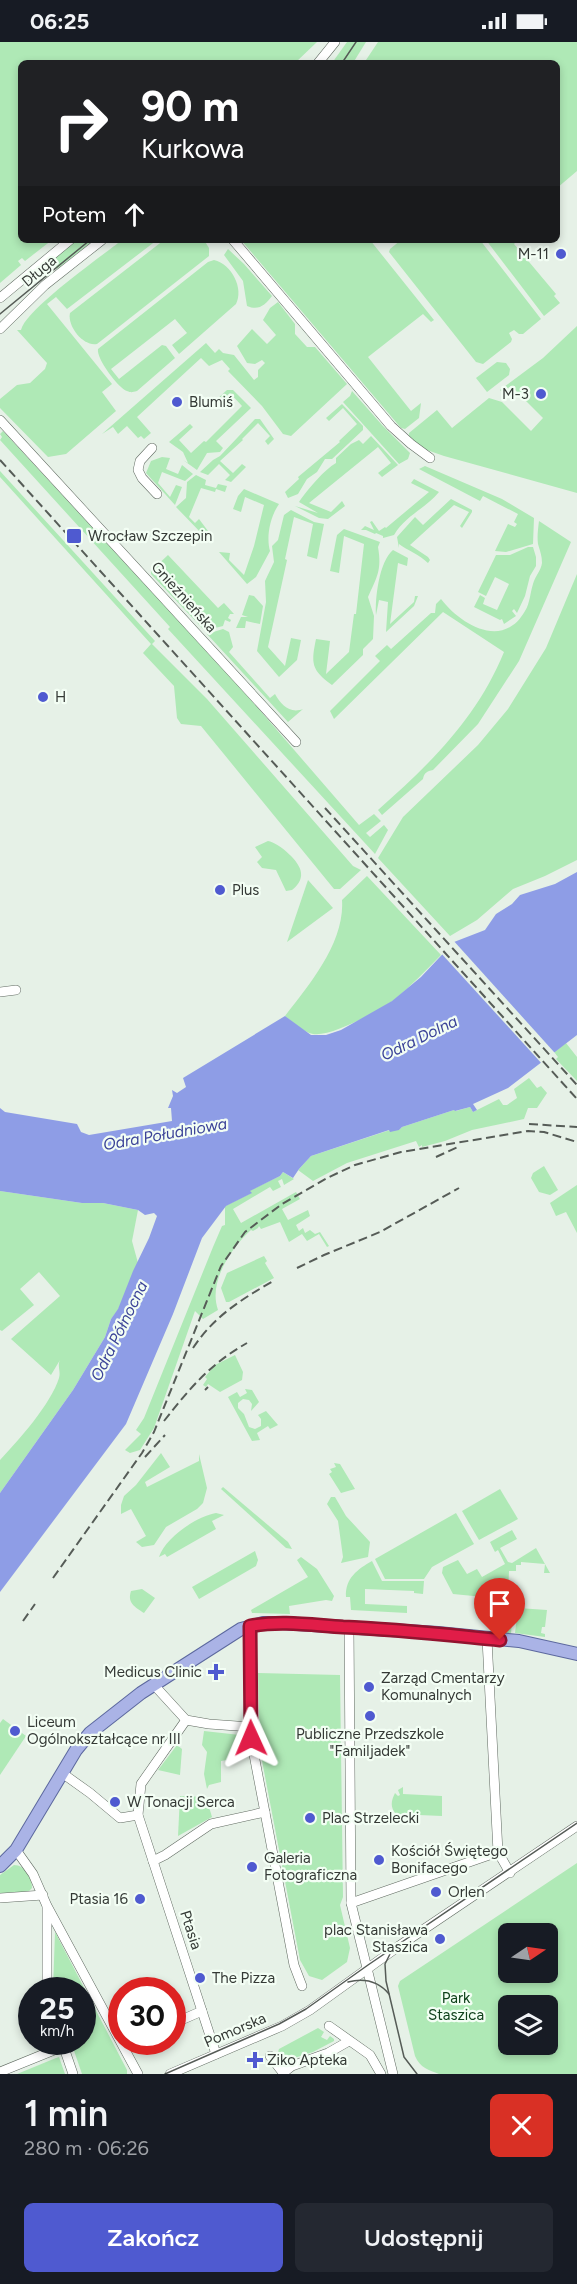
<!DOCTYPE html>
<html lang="pl">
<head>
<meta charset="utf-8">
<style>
	:root { --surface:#171b24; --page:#242831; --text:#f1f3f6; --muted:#9ea1a6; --accent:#4f5ad0 }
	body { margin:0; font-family:Figtree,sans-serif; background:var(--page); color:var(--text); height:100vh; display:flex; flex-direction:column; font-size:22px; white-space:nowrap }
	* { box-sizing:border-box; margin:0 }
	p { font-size:20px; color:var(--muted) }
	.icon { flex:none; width:33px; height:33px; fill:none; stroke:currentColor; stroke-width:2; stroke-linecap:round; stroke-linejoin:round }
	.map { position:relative; height:2032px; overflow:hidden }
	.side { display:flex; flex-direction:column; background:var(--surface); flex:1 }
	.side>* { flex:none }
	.banner { position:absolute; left:18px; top:18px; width:542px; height:183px; border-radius:9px; box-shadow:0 3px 9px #0003; background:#202124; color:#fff; overflow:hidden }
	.needle { width:39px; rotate:77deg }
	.tools { position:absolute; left:498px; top:1881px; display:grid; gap:12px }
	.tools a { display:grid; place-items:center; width:60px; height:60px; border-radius:9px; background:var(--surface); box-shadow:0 3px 9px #0003; font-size:30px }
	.speed { position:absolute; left:18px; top:1935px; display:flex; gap:12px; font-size:30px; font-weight:700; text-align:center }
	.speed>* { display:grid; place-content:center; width:78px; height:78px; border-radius:50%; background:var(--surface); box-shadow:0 3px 9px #0003; line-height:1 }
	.speed small { font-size:15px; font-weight:400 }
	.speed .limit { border:9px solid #d22; background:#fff; color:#111 }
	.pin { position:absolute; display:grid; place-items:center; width:51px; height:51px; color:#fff; margin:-62px -26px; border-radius:50% 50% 50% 0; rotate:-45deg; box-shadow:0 0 6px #0007 }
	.pin .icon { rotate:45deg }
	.me { position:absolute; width:66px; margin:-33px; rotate:359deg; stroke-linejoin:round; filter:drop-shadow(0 0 4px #0008) }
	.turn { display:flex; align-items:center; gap:21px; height:126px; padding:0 24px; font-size:27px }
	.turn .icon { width:78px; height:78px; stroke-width:2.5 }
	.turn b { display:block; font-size:42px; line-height:51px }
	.then { display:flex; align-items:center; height:57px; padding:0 24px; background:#0003; gap:12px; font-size:22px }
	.round { display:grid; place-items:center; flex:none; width:63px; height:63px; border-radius:9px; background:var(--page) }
	.summary { display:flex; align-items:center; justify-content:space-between; height:102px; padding:0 24px }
	h1 { font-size:36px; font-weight:600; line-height:45px }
	.button { display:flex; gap:12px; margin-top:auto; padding:12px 24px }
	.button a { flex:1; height:69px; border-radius:9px; background:var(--accent); color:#fff; font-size:24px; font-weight:600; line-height:69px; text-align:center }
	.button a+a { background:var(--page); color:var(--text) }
	.status { display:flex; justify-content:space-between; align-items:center; height:42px; padding:0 30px; background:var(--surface); direction:ltr }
	.status svg { height:16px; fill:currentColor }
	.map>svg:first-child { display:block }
</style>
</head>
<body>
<div class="status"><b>06:25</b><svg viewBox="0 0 49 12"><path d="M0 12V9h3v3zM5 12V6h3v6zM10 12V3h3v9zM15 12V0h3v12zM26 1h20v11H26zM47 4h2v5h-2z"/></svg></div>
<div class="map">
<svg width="577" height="2032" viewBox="0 0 577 2032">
	<rect width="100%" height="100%" fill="#e6f1e7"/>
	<g fill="#afe9b6" fill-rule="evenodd">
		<polygon points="0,0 317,0 295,21 21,21 21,198 52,198 25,219 22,216 18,219 21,223 0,241"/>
		<polygon points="347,0 366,0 353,21 332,21"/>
		<polygon points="378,0 577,0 577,129 557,146 556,21 364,21"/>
		<polygon points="77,198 94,198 57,227 51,219"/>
		<path d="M122,198H157L67,267L56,255L47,262L112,342L102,350L116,369L66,412L48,415L0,366V357L17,343L30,341L45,327L47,321L17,288H21C26,267 102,214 122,198Z"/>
		<path d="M164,198H204L209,206V214L97,302C83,305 67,284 70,271Z"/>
		<polygon points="241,198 370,198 434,278 431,280 423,272 368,315 411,369 421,361 419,376 405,387 401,386"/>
		<polygon points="401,198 480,198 541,277 523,292 519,292 514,288 509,291 512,297 511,300 483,322 476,320 389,210 390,207"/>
		<polygon points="486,198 518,198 514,202 556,252 554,254 560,261 544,274"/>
		<path d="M228,207L244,222L272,254C265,263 259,269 247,264L243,239L224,213Z"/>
		<path d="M214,218C232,222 244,247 236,262L179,312L172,303L187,291L175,277L111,327L119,337L162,303L166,304L175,316L137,349C132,350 132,351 127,349C118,346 96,316 98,307L208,220Z"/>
		<polygon points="278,260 295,282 295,292 307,305 315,305 347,342 291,394 283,392 262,364 228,329 230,327 222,318 209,324 201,316 137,375 151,391 144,397 141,394 138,396 127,384 118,392 113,385 102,392 206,301 215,311 219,307 223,311 234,313 254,338 258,335 258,328 265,321 262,318 255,322 247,321 237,304 252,287 267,302 276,293 263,278 270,266"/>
		<polygon points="577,284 577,451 444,414 424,407 409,395 409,391 437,368 452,386 489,356 502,360 531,389 543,376 511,344 502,350 500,348 543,316"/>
		<polygon points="497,320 506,321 510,327 509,333 487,350 476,336"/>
		<polygon points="227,348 233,348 251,366 216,399 223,406 220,410 207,411 197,428 183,418 188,421 183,410 169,400 190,382 193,385 179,398 191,411 204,399 206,400 242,364 230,351 219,361 216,358"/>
		<polygon points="352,349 382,383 410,411 408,417 399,422 343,360 350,354"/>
		<polygon points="342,362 363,384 363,388 332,417 325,417 317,430 307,437 298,452 288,456 285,450 299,437 298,435 340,400 339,399 357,382 343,366 329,379 326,376"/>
		<polygon points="255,377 260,377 274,397 268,403 265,399 270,394 258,381 242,397 243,398 220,419 233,431 242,422 246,425 231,440 225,438 230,433 219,422 208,433 200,430 213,418 220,414"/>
		<polygon points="3,389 238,643 359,783 374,772 381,779 366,791 370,795 384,783 388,788 375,812 168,587 170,585 0,398 2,395 0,392"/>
		<path d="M371,394L398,423L382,435L378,431L391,421L378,405L309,461L331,470L342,459L345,464L328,477L319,476L295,464L318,471L299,460L301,457C310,445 324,428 336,421V416L351,402L359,398L363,402Z"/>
		<polygon points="162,415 170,416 166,427 178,432 182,423 193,432 185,439 162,430 158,441 170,455 176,443 182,445 175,463 146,431 151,419"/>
		<polygon points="425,424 502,457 534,476 533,502 506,510 495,509 508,482 515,485 517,482 514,480 518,472 483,454 480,459 419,427"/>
		<polygon points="0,429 155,599 152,602 207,657 353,824 361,828 340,847 334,847 201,684 181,682 177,676 174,644 143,611 151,602 0,435"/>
		<polygon points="196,433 206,438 205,443 216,446 218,442 227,444 225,450 216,447 215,450 201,446 189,475 195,481 199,477 211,493 211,496 205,495 176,465 186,456 187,440"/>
		<path d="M414,437L439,450C425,467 406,473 394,493L383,496V494L376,491L375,492L366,488H361L365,484L374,488L370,480L372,479L379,489L385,485L386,486L429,450L411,441Z"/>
		<path d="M244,447L279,462C270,475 266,495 270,509L256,535L247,542L219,510L230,511L229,518L244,533L254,504L264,463L245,455L241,470L233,467L238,454Z"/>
		<path d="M451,457L472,468V470L462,486L460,484L469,470L454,463L410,503L428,515L430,518L428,521C420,513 407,508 399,502V506L397,495L415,475L423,483Z"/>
		<polygon points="291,468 314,480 324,482 317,517 307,514 313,482 294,475 285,517 287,518 268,605 285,624 291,596 301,598 297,618 279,635 257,609 266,560 265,539 274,520 272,504 278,498 284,473"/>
		<path d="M539,479L571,500L519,619L478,682L433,728C427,729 424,731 423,737L382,773L378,768C431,721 477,676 504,610L443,570L334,677L330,669L380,619L375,614L387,603L391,607L431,571H435L436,562L441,557C461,583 503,608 525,569C530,561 530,551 533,542C535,534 541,529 542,521C542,514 540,509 538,502C537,495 538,487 539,479Z"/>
		<path d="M344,487L380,500L378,505C382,528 377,535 368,555L374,574L373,597L363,607V613L332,643C311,628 311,621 316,597L330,599L326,632L349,610L354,572H356L364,502L344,494L339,531L330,529L337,493Z"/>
		<polygon points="528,505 533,505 536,515 536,524 530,534 525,554 517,571 514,567 512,569 516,574 504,582 502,577 500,578 474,565 480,553 485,556 483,562 497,568 509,542 495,535 486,554 478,550 496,513 510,513"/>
		<path d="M393,508L408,516L407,524L398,521L390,582L414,560L415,554H418L414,564L386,590L388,560L379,558L376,573C375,556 379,520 393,508Z"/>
		<polygon points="168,513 218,566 224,561 234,572 230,572 228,576 231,578 230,580 225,578 223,584 207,588 203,587 151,532 151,529"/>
		<polygon points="577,532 577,818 545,834 513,847 477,878 450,894 378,816 403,775 478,703 508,667 546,606"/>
		<polygon points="249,553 254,554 263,564 260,582 246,579 245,586 236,586 241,575 248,575 242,573"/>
		<path d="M223,587L229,590L233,605L229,610L270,656L275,652C281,663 290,672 303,667L288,680L207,592Z"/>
		<path d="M268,799C279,801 301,820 301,831C302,838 297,844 292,848L286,849L276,828L262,826L257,820L262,815L255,805Z"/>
		<path d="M367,834L441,913C426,928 411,944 394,958C378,969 332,995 313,992C303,990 293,980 285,974C310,942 345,900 342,858Z"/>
		<polygon points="308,838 333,866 287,900"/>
		<polygon points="566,1001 577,1015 577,1039 556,1017 558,1015 554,1010"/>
		<polygon points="529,1036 537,1046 541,1044 547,1051 537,1066 528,1066 524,1077 472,1088 445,1099 422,1105 422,1103 419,1105 416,1099 347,1121 313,1139 298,1128 311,1114 390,1088 399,1088 402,1085 454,1068 456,1069 470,1065 473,1070 499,1057 503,1063 507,1063 517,1056 514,1047"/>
		<polygon points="544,1124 558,1148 550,1153 539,1150 531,1136 533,1131"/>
		<path d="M283,1130L294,1137L284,1143L282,1137L278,1139L281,1145L273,1149L270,1145L233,1167L241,1181L296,1150L300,1157L282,1167L288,1178L308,1168L310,1174L296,1183L299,1189L303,1186L305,1191L310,1188L315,1192L320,1190L329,1204L327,1205L319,1192L307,1199L302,1192L289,1200L280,1180L261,1187L259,1184L258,1186L253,1189L251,1188C231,1206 208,1240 218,1268L203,1277L195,1269L154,1386L140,1408L130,1411L125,1408L141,1392L136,1388L144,1376L213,1205L222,1184L225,1183V1164L251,1151L249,1149L280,1134Z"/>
		<polygon points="577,1143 577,1191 566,1170 556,1174 550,1161"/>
		<path d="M0,1149L82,1161H103L138,1168L132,1199L138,1221L118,1268L111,1277L105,1295L73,1348L0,1451V1418C18,1399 51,1362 59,1336C61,1329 57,1324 60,1318L51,1333L11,1297L60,1254L39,1230L20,1247L34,1263L2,1289L0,1288Z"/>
		<polygon points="264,1214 267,1219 265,1221 274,1236 229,1260 226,1260 221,1246 227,1231"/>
		<polygon points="235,1313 243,1330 242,1338 220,1350 208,1342 206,1345 203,1343 207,1337 205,1335 215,1323"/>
		<polygon points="245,1347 252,1348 259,1360 251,1369 252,1362 249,1358 243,1357 238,1361 238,1366 244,1372 249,1385 255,1387 261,1384 261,1377 258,1373 266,1369 278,1383 270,1387 268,1384 257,1391 260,1398 252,1399 228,1355 237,1350 240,1355 247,1351"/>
		<polygon points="161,1411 170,1425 145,1440 147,1445 199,1419 199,1412 207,1446 203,1461 197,1467 166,1485 154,1503 142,1505 136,1500 146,1494 131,1467 121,1472 121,1463 124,1454 136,1443"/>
		<polygon points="334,1421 340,1422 355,1447 341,1451 329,1432 332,1430 330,1427 336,1425"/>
		<polygon points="223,1445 288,1500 292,1507 286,1506 221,1447"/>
		<polygon points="500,1447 518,1477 479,1498 462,1469"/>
		<polygon points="331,1455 335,1455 346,1474 370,1500 368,1515 341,1521 343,1515 338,1479 327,1462"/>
		<path d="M216,1471L224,1473L212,1479L216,1487L167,1515L165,1512L159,1515C165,1496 197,1474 216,1471Z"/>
		<polygon points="456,1471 474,1502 432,1525 424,1537 385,1537 375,1517"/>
		<polygon points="512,1488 517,1497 500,1506 508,1520 512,1521 536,1506 550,1531 544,1531 545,1522 521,1520 521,1523 516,1523 516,1529 509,1529 508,1553 501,1553 499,1569 513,1570 511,1591 500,1590 499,1576 494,1576 494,1556 453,1552 442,1531 443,1525 458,1518 467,1532 477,1527 482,1535 505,1522 498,1508 495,1510 490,1500"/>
		<polygon points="255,1509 258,1518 256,1524 199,1557 192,1545"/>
		<polygon points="301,1515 317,1527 334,1554 332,1559 326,1558 289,1564 290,1572 252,1571 251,1568 308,1535 297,1518"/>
		<path d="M372,1519L382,1539H424L423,1552L414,1551V1549L365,1547V1562L407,1564V1571L351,1568L350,1555H346C345,1536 358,1527 372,1519Z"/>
		<path d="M142,1547L155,1556L144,1571C135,1565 127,1561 131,1549Z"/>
		<polygon points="518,1566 547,1568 545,1585 542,1585 541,1591 545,1592 545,1595 515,1591"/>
		<polygon points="258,1631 340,1633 343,1855 340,1863 350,1906 347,1920 322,1938 309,1934 300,1918 260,1708"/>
		<polygon points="3,1677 26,1694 0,1733 0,1681"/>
		<polygon points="204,1689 240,1693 244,1715 221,1719 221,1740 209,1743 207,1747 204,1732 207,1710 202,1703"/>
		<polygon points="177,1703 182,1707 180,1733 158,1728"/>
		<path d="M403,1745V1752L442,1754V1774L396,1772C390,1765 391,1759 395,1751L398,1754L400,1753L398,1748Z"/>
		<polygon points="180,1754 206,1755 212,1775 178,1794"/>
		<path d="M577,1821V2032H439C429,2028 420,2026 415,2014L398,1944L400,1939ZM508,1892H548V1930H508ZM508,1964H548V2002H508Z"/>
		<path d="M14,1823C25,1823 32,1837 32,1846L28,1850L0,1851V1833Z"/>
		<polygon points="55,1890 127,2028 127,2032 82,2032 71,2000 82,2000 82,1948 53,1948"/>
		<polygon points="318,1986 324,1990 321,1995 327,1998 330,1994 334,1997 334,1999 313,2010 288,2018 278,2010 279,2007"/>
		<polygon points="59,2015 65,2032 17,2032 56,2016"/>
	</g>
	<polygon fill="#8e9de6" points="577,830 577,993 508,1046 473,1062 477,1068 473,1070 470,1065 455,1069 454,1068 402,1085 399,1088 390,1090 389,1088 311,1114 299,1127 293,1136 283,1130 280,1134 250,1149 252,1151 226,1164 202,1196 173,1272 126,1382 0,1550 0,1451 73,1348 105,1295 111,1277 118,1267 133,1229 149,1196 157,1174 154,1171 145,1173 138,1168 103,1161 82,1161 0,1149 0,1066 5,1070 77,1082 81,1090 89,1093 172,1079 171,1066 168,1066 173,1054 172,1048 177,1051 186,1045 183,1036 285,974 311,993 326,993 341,988 392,959 421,935 454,900 485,888 496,872 512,862 520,853 555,842"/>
	<polygon fill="#e6f1e7" points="452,897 554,1010 556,1013 543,1023 440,910"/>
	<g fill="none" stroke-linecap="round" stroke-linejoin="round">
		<defs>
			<g id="minor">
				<polyline points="318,21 335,0"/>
				<polyline points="233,198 391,384 411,402 430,416"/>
				<polyline points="0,256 70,198"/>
				<polyline points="0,287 45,243 102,198"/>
				<polyline points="0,378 296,700"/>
				<polyline points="152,406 140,419 138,428 142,436 157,452"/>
				<polyline points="0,950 16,948"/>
				<polyline points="250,1584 251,1697 294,1923 302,1944"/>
				<polyline points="349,1585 351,1861 393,2032"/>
				<polyline points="487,1597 498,1810 510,1831"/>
				<polyline points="154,1643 186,1678 209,1682 251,1685"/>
				<polyline points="186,1678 141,1742 138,1773 216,2012"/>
				<polyline points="62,1731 90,1751 120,1776 138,1773"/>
				<polyline points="16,1808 33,1832 47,1864 138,2032"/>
				<polyline points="153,1819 165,1813 211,1782 265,1770"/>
				<polyline points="0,1856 43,1853"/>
				<polyline points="351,1861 498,1810"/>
				<polyline points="47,1948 47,1866"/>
				<polyline points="172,1982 202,1969"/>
				<polyline points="329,1984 370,2013 381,2032"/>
				<polyline points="62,2000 73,2032"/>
				<polyline points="270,2014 284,2032"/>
				<polyline points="0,2030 64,2004"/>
				<polyline points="283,2031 292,2024 328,2011 349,1999"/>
				<polyline points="170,2032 282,1984 310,1968 399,1904 577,1784"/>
			</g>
			<polyline id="major" points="0,1824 16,1808 76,1708 90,1691 141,1651 241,1587 263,1581 281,1581 438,1591 519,1599 577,1612"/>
		</defs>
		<use href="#minor" stroke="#606a61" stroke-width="10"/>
		<use href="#major" stroke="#5c689e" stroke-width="14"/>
		<use href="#minor" stroke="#fff" stroke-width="9"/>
		<use href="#major" stroke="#aab3e6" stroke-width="12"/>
		<g stroke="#565c57" stroke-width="1.5">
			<polyline points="342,21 356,0"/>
			<polyline points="0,272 90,198"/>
			<polyline points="392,1908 385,1922 386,1939 404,2015 417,2032"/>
			<path d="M348,1940C364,1936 378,1939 389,1952"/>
			<polyline points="165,2032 279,1982 306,1967 368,1923 577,1781"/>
		</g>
		<g stroke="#565c57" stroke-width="2" stroke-dasharray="9 4.5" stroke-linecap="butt">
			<polyline points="0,418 577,1057"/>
			<polyline points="325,766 577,1043"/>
			<polyline points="529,1082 577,1085"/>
			<polyline points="436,1115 458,1105"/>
			<polyline points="297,1226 324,1213 380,1190 459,1146"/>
			<path d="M193,1306C214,1274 242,1257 275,1238"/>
			<polyline points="205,1348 208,1345"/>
			<path d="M164,1379C190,1346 210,1322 247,1301"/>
			<polyline points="145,1415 165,1393"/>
			<polyline points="53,1536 142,1411 154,1390 221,1224 245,1190 282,1162 327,1136 355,1123 401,1110 528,1089 544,1090 577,1100"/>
			<polyline points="23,1579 35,1562"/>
		</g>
	</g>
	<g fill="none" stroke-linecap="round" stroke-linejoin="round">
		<defs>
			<path id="route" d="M251,1696L250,1584C281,1578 312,1583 343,1585C395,1587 448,1593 500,1598"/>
		</defs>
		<use href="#route" stroke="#92132f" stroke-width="15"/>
		<use href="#route" stroke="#e11d48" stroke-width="10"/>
	</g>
	<g fill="#4f5ad0" stroke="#f3fef4" stroke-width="2">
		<circle cx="561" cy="212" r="6"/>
		<circle cx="541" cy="352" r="6"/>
		<circle cx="177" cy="360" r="6"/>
		<rect x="66" y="486" width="16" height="16" rx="3"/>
		<circle cx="43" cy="655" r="6"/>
		<circle cx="220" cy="848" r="6"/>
		<path d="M213 1621h6v6h6v6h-6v6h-6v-6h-6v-6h6z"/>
		<circle cx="369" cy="1645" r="6"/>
		<circle cx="370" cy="1674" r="6"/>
		<circle cx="15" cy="1689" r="6"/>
		<circle cx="115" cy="1760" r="6"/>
		<circle cx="310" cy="1776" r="6"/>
		<circle cx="379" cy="1818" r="6"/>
		<circle cx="252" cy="1825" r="6"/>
		<circle cx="436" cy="1850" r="6"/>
		<circle cx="140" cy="1857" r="6"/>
		<circle cx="440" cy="1897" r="6"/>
		<circle cx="200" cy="1936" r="6"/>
		<path d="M252 2009h6v6h6v6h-6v6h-6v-6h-6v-6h6z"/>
	</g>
	<g text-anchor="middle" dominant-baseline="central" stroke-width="4.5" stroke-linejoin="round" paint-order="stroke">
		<g font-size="15" fill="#353a36" stroke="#f3fef4" text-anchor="start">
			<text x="549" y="212" text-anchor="end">M-11</text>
			<text x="529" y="352" text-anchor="end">M-3</text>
			<text x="189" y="360">Blumiś</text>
			<text x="88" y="494">Wrocław Szczepin</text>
			<text x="55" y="655">H</text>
			<text x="232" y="848">Plus</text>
			<text x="202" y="1630" text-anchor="end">Medicus Clinic</text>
			<text x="381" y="1636">Zarząd Cmentarzy<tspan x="381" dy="17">Komunalnych</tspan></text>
			<text x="27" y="1680">Liceum<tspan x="27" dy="17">Ogólnokształcące nr III</tspan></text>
			<text x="370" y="1692" text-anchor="middle">Publiczne Przedszkole<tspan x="370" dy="17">"Familjadek"</tspan></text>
			<text x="127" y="1760">W Tonacji Serca</text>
			<text x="322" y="1776">Plac Strzelecki</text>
			<text x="391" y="1809">Kościół Świętego<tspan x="391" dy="17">Bonifacego</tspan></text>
			<text x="264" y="1816">Galeria<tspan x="264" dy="17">Fotograficzna</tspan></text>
			<text x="448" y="1850">Orlen</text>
			<text x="128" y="1857" text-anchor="end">Ptasia 16</text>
			<text x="428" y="1888" text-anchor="end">plac Stanisława<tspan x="428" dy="17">Staszica</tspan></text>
			<text x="212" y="1936">The Pizza</text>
			<text x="267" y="2018">Ziko Apteka</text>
		</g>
		<g font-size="15" fill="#353a36" stroke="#f3fef4">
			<text transform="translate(39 229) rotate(-40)">Długa</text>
			<text transform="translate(184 555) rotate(48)">Gnieźnieńska</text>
			<text transform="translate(191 1888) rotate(72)">Ptasia</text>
			<text transform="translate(235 1988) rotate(-23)">Pomorska</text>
		</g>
		<g font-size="15" fill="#0f411b" stroke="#f3fef4">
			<text x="456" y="1956">Park<tspan x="456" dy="17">Staszica</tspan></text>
		</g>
		<g font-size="16" font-style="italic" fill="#3b4398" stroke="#f3fef4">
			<text transform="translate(419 996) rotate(-26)">Odra Dolna</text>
			<text transform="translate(165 1092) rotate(-10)">Odra Południowa</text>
			<text transform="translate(119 1289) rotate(-64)">Odra Północna</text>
		</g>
	</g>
</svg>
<div class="tools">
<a><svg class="needle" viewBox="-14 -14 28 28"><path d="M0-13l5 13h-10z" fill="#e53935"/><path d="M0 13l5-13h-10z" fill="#9ea1a6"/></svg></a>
<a><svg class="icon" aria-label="layers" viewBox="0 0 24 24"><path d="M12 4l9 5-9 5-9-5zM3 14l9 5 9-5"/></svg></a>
</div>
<div class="speed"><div>25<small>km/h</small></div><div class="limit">30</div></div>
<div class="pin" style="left:500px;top:1598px;background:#d93025"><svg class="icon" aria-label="arrive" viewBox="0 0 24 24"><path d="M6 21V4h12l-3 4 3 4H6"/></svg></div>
<svg class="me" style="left:251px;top:1696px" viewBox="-20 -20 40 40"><path d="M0-17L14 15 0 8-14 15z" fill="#e11d48" stroke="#fff" stroke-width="4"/></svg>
<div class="banner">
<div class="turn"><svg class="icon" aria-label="right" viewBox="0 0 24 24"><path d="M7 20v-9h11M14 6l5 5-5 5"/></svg><div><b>90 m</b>Kurkowa</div></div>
<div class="then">Potem<svg class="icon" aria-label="ahead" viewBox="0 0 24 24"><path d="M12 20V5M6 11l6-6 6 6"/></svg></div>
</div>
</div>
<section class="side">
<div class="summary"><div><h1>1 min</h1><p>280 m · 06:26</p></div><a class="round" style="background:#d93025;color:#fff"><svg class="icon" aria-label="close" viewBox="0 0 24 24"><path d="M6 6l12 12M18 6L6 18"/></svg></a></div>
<div class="button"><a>Zakończ</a><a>Udostępnij</a></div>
</section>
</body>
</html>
